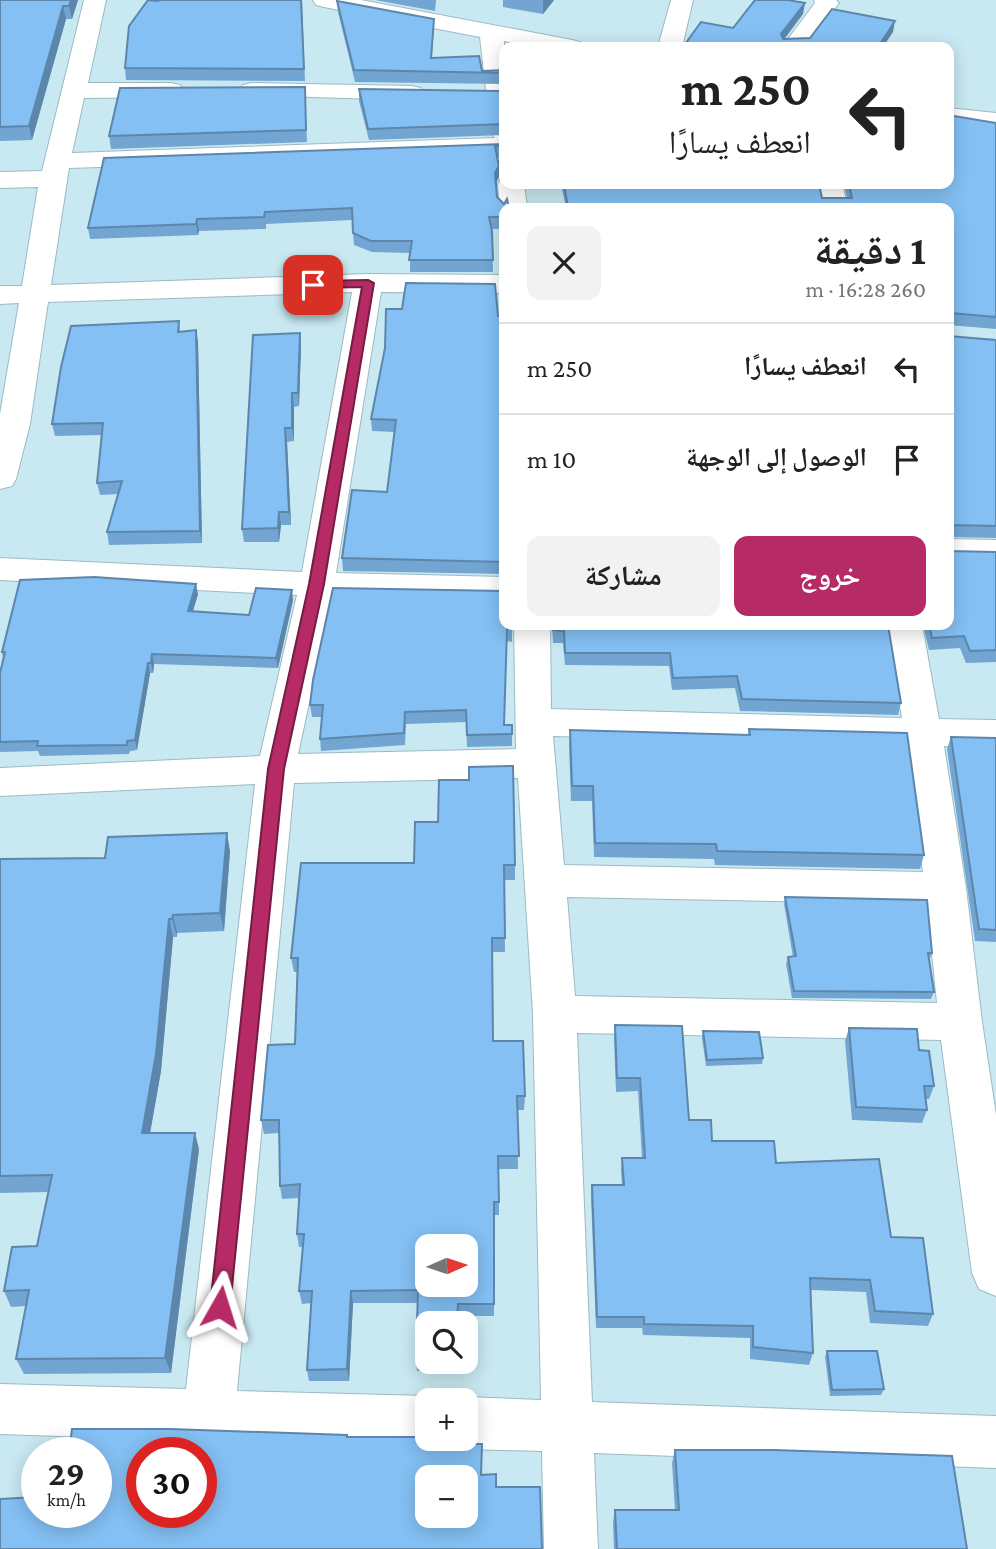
<!DOCTYPE html>
<html lang="ar">
<head>
<meta charset="utf-8">
<style>
	:root { --surface:#fff; --page:#f2f2f2; --text:#222; --muted:#767676; --line:#e0e0e0; --accent:#b62b65 }
	body { margin:0; font-family:"Crimson Pro","Noto Naskh Arabic",serif; background:var(--page); color:var(--text); direction:rtl; height:100vh; display:flex; flex-direction:column; font-size:26px; white-space:nowrap }
	* { box-sizing:border-box; margin:0 }
	p { font-size:23px; color:var(--muted) }
	.icon { flex:none; width:38px; height:38px; fill:none; stroke:currentColor; stroke-width:2; stroke-linecap:round; stroke-linejoin:round }
	.map { position:relative; flex:1; overflow:hidden; direction:ltr }
	.panel { position:absolute; left:499px; top:203px; width:455px; height:427px; display:flex; flex-direction:column; background:var(--surface); border-radius:14px; box-shadow:0 4px 18px #0003; direction:rtl }
	.panel>* { flex:none }
	.hud { position:absolute; left:499px; top:42px; width:455px; height:147px; border-radius:14px; box-shadow:0 4px 18px #0003; direction:rtl; background:#fff; color:var(--text); overflow:hidden }
	.needle { width:46px; rotate:87deg }
	.buttons { position:absolute; left:415px; top:1234px; display:grid; gap:14px }
	.buttons a { display:grid; place-items:center; width:63px; height:63px; border-radius:14px; background:var(--surface); box-shadow:0 4px 18px #0003; font-size:35px }
	.speed { position:absolute; left:21px; top:1437px; display:flex; gap:14px; font-size:35px; font-weight:700; text-align:center }
	.speed>* { display:grid; place-content:center; width:91px; height:91px; border-radius:50%; background:var(--surface); box-shadow:0 4px 18px #0003; line-height:1 }
	.speed small { font-size:18px; font-weight:400 }
	.speed .limit { border:10px solid #d22; background:#fff; color:#111 }
	.pin { position:absolute; display:grid; place-items:center; width:60px; height:60px; color:#fff; margin:-30px; border-radius:14px; box-shadow:0 4px 10px #0006 }
	.me { position:absolute; width:77px; margin:-38px; rotate:6deg; stroke-linejoin:round; filter:drop-shadow(0 0 5px #0008) }
	.turn { display:flex; align-items:center; gap:24px; height:147px; padding:0 28px; font-size:32px }
	.turn .icon { width:91px; height:91px; stroke-width:2.5 }
	.turn b { display:block; font-size:49px; line-height:60px }
	.round { display:grid; place-items:center; flex:none; width:74px; height:74px; border-radius:14px; background:var(--page) }
	.head { display:flex; align-items:center; justify-content:space-between; height:119px; padding:0 28px }
	h1 { font-size:42px; font-weight:700; line-height:52px }
	.button { display:flex; gap:14px; margin-top:auto; padding:14px 28px }
	.button a { flex:1; height:80px; border-radius:14px; background:var(--accent); color:#fff; font-size:28px; font-weight:700; line-height:80px; text-align:center }
	.button a+a { background:var(--page); color:var(--text) }
	ul { padding:0; list-style:none }
	li { display:flex; align-items:center; gap:21px; height:91px; padding:0 28px; border-top:2px solid var(--line) }
	li div { flex:1 }
	li b { display:block; font-size:26px }
	li em { font-style:normal }
	.map>svg:first-child { display:block }
</style>
</head>
<body>
<div class="map">
<svg width="996" height="1549" viewBox="0 0 996 1549">
	<rect width="100%" height="100%" fill="#c9e9f2"/>
	<g fill="none" stroke-linecap="round" stroke-linejoin="round">
		<defs>
			<g id="street">
				<path d="M84,0H106L88,83H171L180,85L183,90L180,95L171,97L84,98L72,153L495,138L491,133L480,37L324,7L316,5L313,0H361L572,40L580,42L584,47H536L504,41V154L69,168L51,285L368,274L504,275V293L381,292L336,573L504,577V601L332,596L298,754L516,749L514,625H550L551,709L902,718L886,625H922L939,719L996,720V748L944,746L966,888L982,1022L996,1115V1296L979,1289L972,1273L941,1040L577,1033L592,1402L996,1416V1468L594,1453L598,1549H544L542,1451L466,1449L448,1441L447,1438H466V1400H460L466,1397L541,1400L533,1014L518,778L294,783L237,1391L427,1396L436,1400H427V1438L445,1440L427,1448L0,1434V1384L186,1389L255,784L0,796V768L260,756L297,595L0,580V558L302,572L352,292L48,302L30,424L16,479L12,486L0,489V414L19,303L0,304V286H22L38,187L0,188V172L42,171ZM553,736L906,745L923,872L564,865ZM567,897L927,904L937,1003L575,996Z"/>
				<polygon points="671,0 693,0 682,47 658,47"/>
				<polygon points="814,0 836,0 839,3 806,47 782,47 815,3"/>
				<polygon points="252,83 412,86 421,88 424,93 421,98 412,100 243,95 240,90 243,85"/>
				<polygon points="948,108 996,113 996,129 948,124"/>
				<polygon points="502,178 504,178 504,184 524,184 527,208 504,208 504,213 500,208 498,184"/>
				<polygon points="816,184 842,184 848,208 822,208"/>
				<polygon points="948,539 996,540 996,562 948,561"/>
			</g>
		</defs>
		<use href="#street" stroke="#9bbac2" stroke-width="2"/>
		<use href="#street" fill="#fff" fill-rule="evenodd"/>
	</g>
	<g fill="#72a5d2">
		<polygon points="0,0 78,0 72,19 66,19 32,140 0,141"/>
		<polygon points="159,0 302,0 305,81 126,80 125,68"/>
		<polygon points="375,0 436,0 435,11"/>
		<polygon points="503,0 554,0 543,14 503,7"/>
		<polygon points="337,1 434,19 432,58 482,71 504,70 504,84 355,82 338,12"/>
		<polygon points="305,87 307,142 111,149 109,136"/>
		<polygon points="359,89 498,91 504,90 504,135 369,140 359,101"/>
		<polygon points="996,123 996,329 948,325 948,208 566,208 561,184 819,184 822,198 847,198 844,184 948,184"/>
		<polygon points="504,144 504,157 497,157 499,177 496,183 497,197 504,208 504,229 492,229 493,272 410,272 410,253 372,252 354,245 352,220 266,224 266,229 199,231 198,235 90,239 88,228"/>
		<polygon points="498,316 504,326 504,574 343,571 342,558 387,492 395,432 372,431 371,419"/>
		<polygon points="179,321 180,332 196,330 198,342 202,543 109,545 107,532 119,494 100,495 97,483 101,435 55,436 52,424"/>
		<polygon points="300,333 301,346 299,406 294,407 294,441 287,442 291,525 281,525 279,542 244,542 242,529"/>
		<polygon points="949,336 996,340 996,538 949,537 949,551 996,552 996,662 966,663 960,648 929,650 923,625 948,625"/>
		<polygon points="198,594 193,611 249,615 293,600 278,668 154,664 153,673 150,673 137,750 130,751 129,754 40,756 38,751 0,752 0,673 3,658 2,652"/>
		<polygon points="504,625 512,629 512,642 507,641 504,725 512,734 512,746 467,747 466,722 406,724 405,745 321,751 320,739 322,717 312,717 310,705"/>
		<polygon points="552,625 888,625 901,703 898,715 740,711 735,688 672,690 669,666 565,665 563,643 553,643"/>
		<polygon points="749,729 924,855 920,869 715,865 714,859 594,857 592,801 571,801 569,745 570,730 748,735"/>
		<polygon points="951,737 996,738 996,942 975,941 947,749"/>
		<polygon points="230,851 224,931 177,933 177,937 173,937 161,1071 150,1133 199,1149 171,1373 24,1374 16,1359 26,1306 11,1307 4,1291 37,1246 49,1192 0,1193 0,859 105,858"/>
		<polygon points="301,863 515,865 515,880 504,880 505,952 492,952 493,1041 525,1096 524,1110 517,1110 518,1169 499,1169 499,1215 494,1215 494,1316 458,1316 427,1323 427,1362 458,1362 458,1371 417,1371 416,1359 418,1303 353,1303 349,1381 309,1381 307,1370 311,1303 302,1304 299,1291 303,1247 299,1247 297,1234 299,1198 282,1199 280,1186 279,1133 264,1134 261,1120 295,1044 297,972 294,972 291,958"/>
		<polygon points="785,897 932,953 929,960 934,992 931,999 792,998 786,964 788,957 793,957 784,904"/>
		<polygon points="615,1025 689,1120 712,1141 776,1163 891,1237 933,1314 928,1326 870,1323 866,1292 811,1290 813,1353 809,1365 750,1359 750,1338 643,1335 642,1328 596,1328 591,1197 592,1185 622,1185 621,1170 622,1158 642,1158 638,1091 616,1092 614,1038"/>
		<polygon points="849,1028 919,1050 934,1086 929,1099 925,1099 927,1110 922,1123 852,1120 845,1041"/>
		<polygon points="703,1031 763,1058 762,1064 706,1066 702,1038"/>
		<polygon points="827,1351 884,1389 881,1395 830,1396 825,1357"/>
		<polygon points="675,1450 967,1549 614,1549 613,1522 615,1510 675,1510 672,1463"/>
	</g>
	<g fill="#5c86ab">
		<polygon points="71,0 78,0 72,19 69,6"/>
		<polygon points="544,0 554,0 543,14 543,1"/>
		<polygon points="805,3 803,14 780,45 781,34"/>
		<polygon points="63,6 66,19 32,140 29,126"/>
		<polygon points="895,21 893,32 883,47 878,47"/>
		<polygon points="499,166 499,177 495,184 495,173"/>
		<polygon points="197,219 199,231 198,235 196,224"/>
		<polygon points="196,330 198,342 202,543 200,531"/>
		<polygon points="300,333 301,346 299,406 298,393"/>
		<polygon points="292,393 294,407 294,441 292,428"/>
		<polygon points="285,428 287,442 291,525 289,512"/>
		<polygon points="279,512 281,525 279,542 278,528"/>
		<polygon points="196,584 198,594 190,621 188,611"/>
		<polygon points="292,590 293,600 278,668 276,658"/>
		<polygon points="152,654 154,664 153,673 151,663"/>
		<polygon points="148,663 150,673 137,750 135,740"/>
		<polygon points="227,833 230,851 224,931 220,913"/>
		<polygon points="173,915 177,933 177,937 172,919"/>
		<polygon points="169,919 173,937 161,1071 147,1150 142,1133"/>
		<polygon points="195,1133 199,1149 171,1373 165,1358"/>
		<polygon points="351,1291 353,1303 349,1381 347,1369"/>
	</g>
	<g fill="#84c0f4" stroke="#5c86ab" stroke-width="2" fill-rule="evenodd">
		<polygon points="0,0 71,0 69,6 63,6 29,126 0,127"/>
		<polygon points="148,0 158,1 159,0 301,0 304,69 125,68 129,26"/>
		<polygon points="755,0 788,0 805,3 781,34 783,39 810,38 832,9 895,21 878,47 683,47 701,22 733,28"/>
		<polygon points="337,1 434,19 431,58 479,56 482,71 504,70 504,73 354,70"/>
		<polygon points="305,87 306,130 109,136 120,88"/>
		<polygon points="359,89 498,91 504,90 504,124 368,129"/>
		<polygon points="948,115 996,123 996,317 951,313 948,316 948,208 568,208 564,184 819,184 822,198 852,198 849,184 948,184"/>
		<polygon points="504,144 504,146 495,146 499,166 495,173 497,197 504,204 507,199 509,208 504,208 504,217 489,217 492,231 493,260 409,260 412,241 371,241 353,233 352,208 265,212 264,217 197,219 196,224 88,228 104,158"/>
		<polygon points="406,283 495,284 498,316 503,316 504,326 504,562 342,558 352,490 387,492 396,420 371,419 385,348 386,309 402,309"/>
		<polygon points="179,321 178,332 196,330 200,531 107,532 122,481 97,483 103,423 52,424 61,367 71,326"/>
		<polygon points="948,328 949,336 996,340 996,526 949,525 949,551 996,552 996,650 970,651 964,636 932,638 929,625 948,625"/>
		<polygon points="300,333 298,393 292,393 292,428 285,428 289,512 279,512 278,528 242,529 253,335"/>
		<polygon points="94,577 196,584 188,611 249,615 256,588 292,590 276,658 152,654 151,663 148,663 135,740 127,741 127,745 37,746 38,741 0,742 0,673 5,652 2,652 20,580"/>
		<polygon points="333,588 504,591 504,625 512,625 512,629 507,629 504,725 512,725 512,734 467,735 466,710 405,712 404,733 320,739 323,705 310,705 313,680"/>
		<polygon points="553,625 888,625 901,703 742,699 737,676 673,678 670,653 565,653 564,631 553,630"/>
		<polygon points="749,729 907,733 924,855 717,851 716,844 595,843 593,786 572,786 570,730 750,735"/>
		<polygon points="951,737 996,738 996,930 979,929"/>
		<path d="M513,766L515,865H504L505,938H492L493,1041H523L525,1096H517L519,1156H498L499,1202H494V1304H458L457,1323H427V1359H416L418,1290L351,1291L347,1369L307,1370L312,1291H299L304,1234H297L300,1184L280,1186L279,1120H261L268,1045L295,1044L298,958H291L301,863H414L415,822H438L439,780H469V767ZM427,1246H466V1284H427Z"/>
		<polygon points="227,833 220,913 173,915 172,919 169,919 156,1054 142,1133 195,1133 165,1358 16,1359 29,1290 4,1291 12,1247 37,1246 52,1175 0,1176 0,859 105,858 108,837"/>
		<polygon points="785,897 927,900 932,953 928,953 934,992 794,991 788,957 796,956"/>
		<polygon points="615,1025 682,1026 689,1120 711,1120 712,1141 774,1141 776,1163 879,1159 891,1237 923,1238 933,1314 875,1311 870,1280 810,1278 813,1353 753,1347 753,1326 644,1324 644,1317 597,1317 592,1185 624,1185 622,1158 645,1158 640,1078 617,1078"/>
		<polygon points="849,1028 917,1029 919,1050 929,1051 934,1086 924,1086 927,1110 856,1107"/>
		<polygon points="703,1031 759,1032 763,1058 707,1060"/>
		<polygon points="827,1351 877,1351 884,1389 832,1390"/>
		<path d="M72,1429H170L347,1435V1437H427V1438H466V1437L471,1438V1444H482L481,1475L496,1474V1487H540L542,1549H0V1499L37,1497V1512H96V1452H69ZM142,1452H201V1512H142ZM427,1477H466V1516H427Z"/>
		<polygon points="675,1450 774,1450 952,1456 967,1549 617,1549 615,1510 679,1510"/>
	</g>
	<polygon fill="#b62b65" stroke="#761c42" stroke-width="2" points="368,280 374,283 324,584 284,769 230,1307 227,1313 220,1316 213,1313 210,1307 268,769 309,584 362,287 313,288 307,285 313,281"/>
</svg>
<div class="buttons">
<a><svg class="needle" viewBox="-14 -14 28 28"><path d="M0-13l5 13h-10z" fill="#e53935"/><path d="M0 13l5-13h-10z" fill="#767676"/></svg></a>
<a><svg class="icon" aria-label="search" viewBox="0 0 24 24"><circle cx="10" cy="10" r="6"/><path d="M15 15l6 6"/></svg></a>
<a>+</a>
<a>−</a>
</div>
<div class="speed"><div>29<small>km/h</small></div><div class="limit">30</div></div>
<div class="pin" style="left:313px;top:285px;background:#d93025"><svg class="icon" aria-label="arrive" viewBox="0 0 24 24"><path d="M6 21V4h12l-3 4 3 4H6"/></svg></div>
<svg class="me" style="left:220px;top:1307px" viewBox="-20 -20 40 40"><path d="M0-17L14 15 0 8-14 15z" fill="#b62b65" stroke="#fff" stroke-width="4"/></svg>
<div class="hud">
<div class="turn"><svg class="icon" aria-label="left" viewBox="0 0 24 24"><path d="M17 20v-9H6M10 6l-5 5 5 5"/></svg><div><b>250 m</b>انعطف يسارًا</div></div>
</div>
<section class="panel">
<div class="head"><div><h1>1 دقيقة</h1><p>260 m · 16:28</p></div><a class="round"><svg class="icon" aria-label="close" viewBox="0 0 24 24"><path d="M6 6l12 12M18 6L6 18"/></svg></a></div>
<ul>
<li><svg class="icon" aria-label="left" viewBox="0 0 24 24"><path d="M17 20v-9H6M10 6l-5 5 5 5"/></svg><div><b>انعطف يسارًا</b></div><em>250 m</em></li>
<li><svg class="icon" aria-label="arrive" viewBox="0 0 24 24"><path d="M6 21V4h12l-3 4 3 4H6"/></svg><div><b>الوصول إلى الوجهة</b></div><em>10 m</em></li>
</ul>
<div class="button"><a>خروج</a><a>مشاركة</a></div>
</section>
</div>
</body>
</html>
